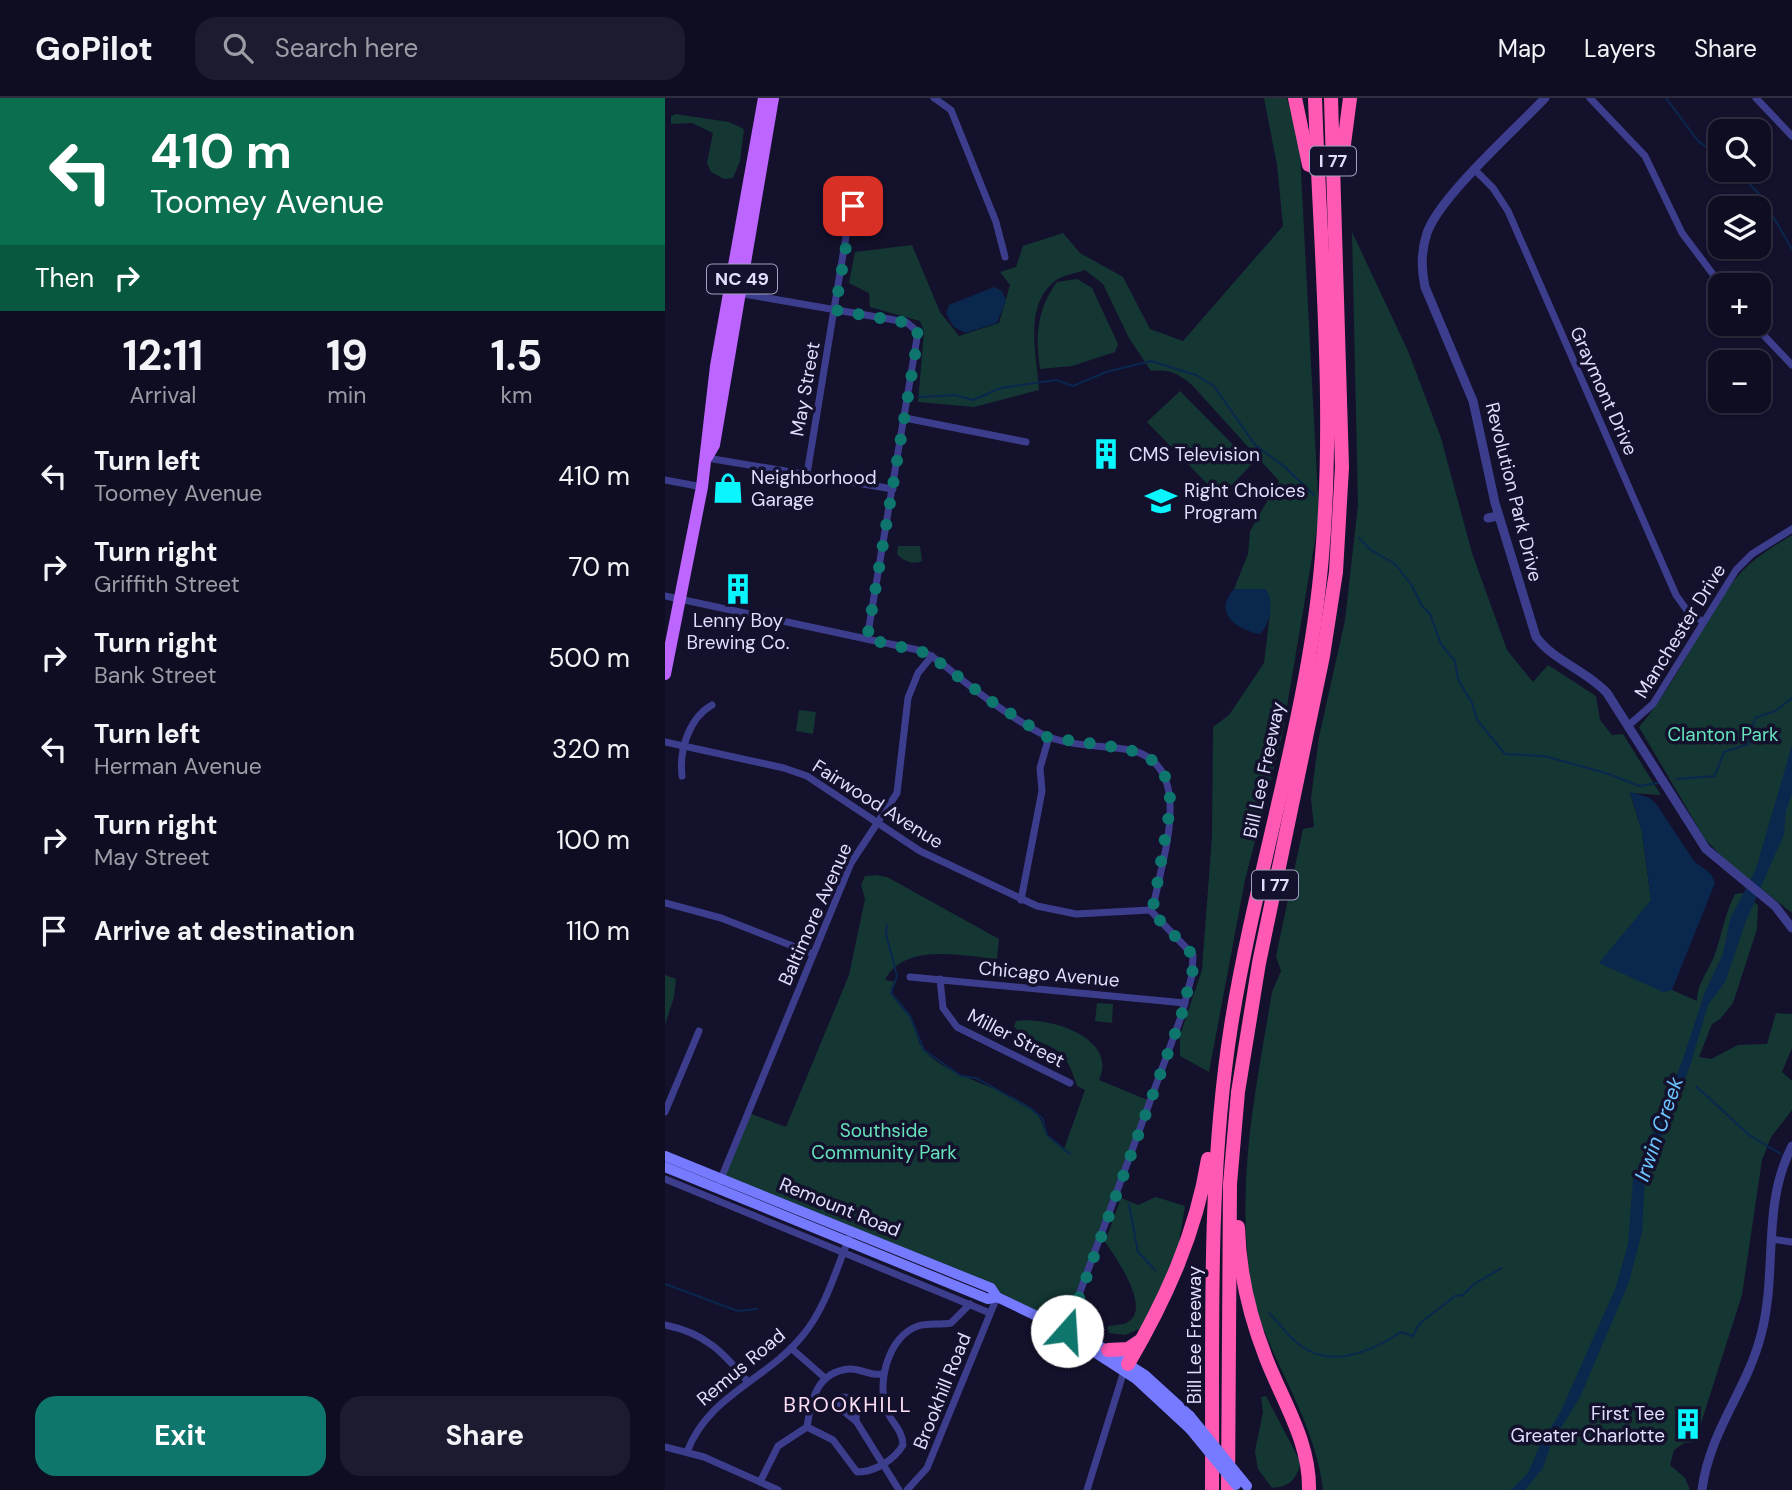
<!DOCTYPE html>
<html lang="en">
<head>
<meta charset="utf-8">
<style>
	:root { --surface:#0f0d22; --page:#1d1b2f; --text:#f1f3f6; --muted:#9b9ca5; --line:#2f2d40; --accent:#0f766e }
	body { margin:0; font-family:"DM Sans",sans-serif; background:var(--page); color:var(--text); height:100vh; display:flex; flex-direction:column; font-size:26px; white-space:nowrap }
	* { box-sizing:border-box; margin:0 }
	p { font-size:23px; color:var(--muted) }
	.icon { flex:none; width:38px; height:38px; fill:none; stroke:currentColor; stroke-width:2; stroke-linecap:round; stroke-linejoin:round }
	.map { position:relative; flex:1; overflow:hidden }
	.side { display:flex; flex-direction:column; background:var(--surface); width:665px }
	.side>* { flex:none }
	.hud { background:#0b6e4f; color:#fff; overflow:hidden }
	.buttons { position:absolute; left:1043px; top:21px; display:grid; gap:14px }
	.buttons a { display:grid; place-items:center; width:63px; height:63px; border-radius:14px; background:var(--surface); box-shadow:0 2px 5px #0004,0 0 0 2px var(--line); font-size:35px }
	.pin { position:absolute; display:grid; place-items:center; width:60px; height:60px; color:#fff; margin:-30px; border-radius:14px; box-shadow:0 4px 10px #0006 }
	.me { position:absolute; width:77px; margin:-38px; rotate:19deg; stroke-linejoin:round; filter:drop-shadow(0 0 5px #0008) }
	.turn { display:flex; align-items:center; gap:24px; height:147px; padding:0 35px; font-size:32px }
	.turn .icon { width:91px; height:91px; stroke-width:2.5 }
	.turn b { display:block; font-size:49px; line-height:60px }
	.then { display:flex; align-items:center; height:66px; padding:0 35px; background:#0003; gap:14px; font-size:26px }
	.eta { display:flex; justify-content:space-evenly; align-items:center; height:119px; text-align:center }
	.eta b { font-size:42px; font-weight:700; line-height:49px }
	.button { display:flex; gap:14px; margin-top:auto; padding:14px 35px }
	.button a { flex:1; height:80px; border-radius:21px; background:var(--accent); color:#fff; font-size:28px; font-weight:700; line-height:80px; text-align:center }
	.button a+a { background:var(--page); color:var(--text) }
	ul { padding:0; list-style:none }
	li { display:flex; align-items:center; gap:21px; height:91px; padding:0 35px }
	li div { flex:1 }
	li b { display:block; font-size:26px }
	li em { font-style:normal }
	header { display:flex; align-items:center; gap:42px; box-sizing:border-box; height:98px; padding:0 35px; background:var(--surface); border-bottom:2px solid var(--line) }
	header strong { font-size:33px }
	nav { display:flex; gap:38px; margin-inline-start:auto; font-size:24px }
	.search { width:490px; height:63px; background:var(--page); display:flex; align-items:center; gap:18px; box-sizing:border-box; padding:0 24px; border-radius:21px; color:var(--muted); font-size:26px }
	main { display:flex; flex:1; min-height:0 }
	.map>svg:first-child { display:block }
</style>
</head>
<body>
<header>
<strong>GoPilot</strong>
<div class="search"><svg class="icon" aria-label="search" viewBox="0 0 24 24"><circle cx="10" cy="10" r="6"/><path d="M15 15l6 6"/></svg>Search here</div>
<nav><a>Map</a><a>Layers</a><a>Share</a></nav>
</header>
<main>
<section class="side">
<div class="hud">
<div class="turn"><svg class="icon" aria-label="left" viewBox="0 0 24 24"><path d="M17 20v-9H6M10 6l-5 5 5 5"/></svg><div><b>410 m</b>Toomey Avenue</div></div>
<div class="then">Then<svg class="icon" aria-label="right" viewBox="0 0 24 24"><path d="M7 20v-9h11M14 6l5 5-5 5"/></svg></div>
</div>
<div class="eta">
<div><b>12:11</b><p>Arrival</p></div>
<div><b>19</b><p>min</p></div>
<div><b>1.5</b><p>km</p></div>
</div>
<ul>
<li><svg class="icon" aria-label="left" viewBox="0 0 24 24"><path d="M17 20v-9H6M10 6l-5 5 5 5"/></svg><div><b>Turn left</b><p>Toomey Avenue</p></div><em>410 m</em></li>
<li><svg class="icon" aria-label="right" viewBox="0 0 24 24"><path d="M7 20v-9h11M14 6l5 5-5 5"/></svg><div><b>Turn right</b><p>Griffith Street</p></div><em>70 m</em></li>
<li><svg class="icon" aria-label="right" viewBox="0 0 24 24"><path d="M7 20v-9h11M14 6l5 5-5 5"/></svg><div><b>Turn right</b><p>Bank Street</p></div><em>500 m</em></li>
<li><svg class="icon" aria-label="left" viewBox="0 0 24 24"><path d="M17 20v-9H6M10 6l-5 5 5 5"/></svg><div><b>Turn left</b><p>Herman Avenue</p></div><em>320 m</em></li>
<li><svg class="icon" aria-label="right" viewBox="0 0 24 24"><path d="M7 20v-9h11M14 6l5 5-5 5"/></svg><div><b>Turn right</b><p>May Street</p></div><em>100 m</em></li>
<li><svg class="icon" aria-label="arrive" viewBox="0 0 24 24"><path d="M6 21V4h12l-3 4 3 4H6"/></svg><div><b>Arrive at destination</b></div><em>110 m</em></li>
</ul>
<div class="button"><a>Exit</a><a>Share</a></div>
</section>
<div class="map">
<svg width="1127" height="1392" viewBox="0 0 1127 1392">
	<rect width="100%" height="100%" fill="#14112d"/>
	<g fill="#143734">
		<path d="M599,0H622L634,36L654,418L617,638L580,782L544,974L515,958V937L537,872L547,738L548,629L564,617L599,565L605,515L601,491H569L583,456L585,433L614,383L527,287C513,275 504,271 486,273L464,240L438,186L420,172C412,175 397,177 390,183C358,208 372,258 374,292L309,309L253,304L259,234L255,223L205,209L204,195L184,185L190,154L247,147L275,214L294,238L334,225L345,187L335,174L351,169L358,148L398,135L415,155L458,179L485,231L518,243L618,128L612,67Z"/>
		<polygon points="11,16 64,24 79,31 75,63 68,80 59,81 46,74 42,65 48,35 27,25 6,26 6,18"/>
		<path d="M687,134L743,253L776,340L807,455L842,552L868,584L883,567L931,598L935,622L947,637L958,636L996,697L965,695L977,734L998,894L1007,892L1032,903C1032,885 1044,873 1050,856C1057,835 1060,816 1070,796L1077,795L1093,807L1092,831L1068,905L1055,921L1047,926L1034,959L1046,961L1073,947L1102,946L1111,915L1127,916V950L1117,974L1127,983V1012L1106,1039L1097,1062L1077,1197L1030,1344L1019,1345L1009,1352L1005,1367L1020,1380L1025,1392H658C650,1319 603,1262 586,1192C583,1178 583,1163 582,1149C575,1062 593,979 607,894L616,873L611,858L638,731L649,729L646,700L654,639L680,522L693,407Z"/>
		<path d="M412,181L427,190L453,246L450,254L407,268L375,271C370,238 372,211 392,184Z"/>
		<polygon points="515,293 587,366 555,399 482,324"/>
		<path d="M1127,437V815L1062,764L1040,741L974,629C1012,585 1033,531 1068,484C1083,463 1106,450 1127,437Z"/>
		<path d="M233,448H255L257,463C248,467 238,463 232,456Z"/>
		<polygon points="134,612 151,614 148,636 131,633"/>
		<path d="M211,777L222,779L334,841L332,861C298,858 239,844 220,882L231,884L226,890C227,904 240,910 246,921C252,930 251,943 258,951C283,980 334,987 366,1010C377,1019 376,1026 382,1037C385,1042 394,1047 399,1051L420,992L412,988C398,939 383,955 349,929L351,923C382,918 454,939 434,982L485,1003L401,1232L326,1190L57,1080L84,1015L121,1029L184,877L200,801L196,787L200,778Z"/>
		<polygon points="0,877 11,881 9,899 0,927"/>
		<polygon points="432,905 448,906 447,925 430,923"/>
		<path d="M491,1099L520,1108L513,1150L479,1229L460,1237L444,1235L442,1229C448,1226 457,1228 463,1224C487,1210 450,1158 440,1144L456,1100L473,1107Z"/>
		<path d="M601,1298L636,1365C630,1382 626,1388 607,1390L593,1371L590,1353L598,1314L596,1299Z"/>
	</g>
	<g fill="#0a274d">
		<polygon points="329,189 337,193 341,202 332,225 300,235 289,229 281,216 284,207"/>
		<path d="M569,491H601C609,504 606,525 595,536C572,532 547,515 569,491Z"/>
		<polygon points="1127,647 1127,695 1121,713 1119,736 1081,823 1060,884 1043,907 1025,968 980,1079 977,1134 964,1184 915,1299 886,1346 878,1370 860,1392 846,1392 863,1375 876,1345 895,1315 951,1189 963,1146 968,1082 1017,964 1040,894 1058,856 1065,821 1091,771"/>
		<polygon points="965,694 985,700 992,707 1029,763 1046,776 1050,785 1007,892 998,894 934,865 986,802 977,734"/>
	</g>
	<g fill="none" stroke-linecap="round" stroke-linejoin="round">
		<g stroke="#0a274d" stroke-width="2">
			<polyline points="1001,0 1033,43 1055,59"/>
			<polyline points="1071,72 1096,98 1127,151"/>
			<polyline points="254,299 290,297 308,302 336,290 391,282 408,288 441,274 486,263 531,277 549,288 590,347 620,369 649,397"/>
			<polyline points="694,440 706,452 730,466 746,486 757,508 765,516 776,546 790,563 793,581 807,605 812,622 840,656 879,658 941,675 974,688 993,685"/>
			<polyline points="1011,681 1050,678 1059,654 1084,646 1090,620 1110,613 1127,600"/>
			<polyline points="222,826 221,836 232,878 226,895 245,918 259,952 296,978 311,980 365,1010 377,1020 382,1037 405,1056"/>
			<polyline points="1031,988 1084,1037 1116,1056"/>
			<polyline points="464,1106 473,1154 490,1172"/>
			<polyline points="0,1186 73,1213 92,1211"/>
			<path d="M604,1215C614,1225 623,1238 635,1247C667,1272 707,1253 736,1234L748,1238L754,1226L790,1198L798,1197L809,1186L837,1170"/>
		</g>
		<g stroke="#3c3e8d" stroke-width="7">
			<polyline points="269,0 286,12 331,124 340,159"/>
			<polyline points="925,0 980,58 1017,135 1056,187"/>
			<polyline points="1091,0 1127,38"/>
			<polyline points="811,73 828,90 843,113 1011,497 1021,511 1038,524"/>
			<polyline points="188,108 206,117"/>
			<polyline points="73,195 241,224 253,234 202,541"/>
			<polyline points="1088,226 1127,267"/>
			<polyline points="240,320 361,344"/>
			<polyline points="42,360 228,391"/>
			<polyline points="142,376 184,120 198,91"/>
			<polyline points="0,382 37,389"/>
			<path d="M0,498L253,552C273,559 287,575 305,588C327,605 351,622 375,635C400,648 431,647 459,651C533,661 498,757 489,805L485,812"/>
			<polyline points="964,627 988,606 1071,472 1087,456 1127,431"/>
			<polyline points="0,644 119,670 142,678 255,753 372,808 411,816 485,812"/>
			<path d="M17,678C14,652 24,620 47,607"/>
			<polyline points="356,802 377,693 375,670 384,639"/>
			<polyline points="0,805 56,820 148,856"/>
			<polyline points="245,879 520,905"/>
			<polyline points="275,881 278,910 292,929 405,985"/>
			<polyline points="0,1014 34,933"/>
			<polyline points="0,1081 325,1215"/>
			<polyline points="55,1083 186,765 232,695 243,600 253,575 267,558"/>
			<polyline points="1106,1141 1127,1144"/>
			<path d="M0,1227C40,1235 58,1254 83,1284"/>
			<polyline points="401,1232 516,919 527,877 528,857 485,812"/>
			<polyline points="126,1250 160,1280"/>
			<polyline points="191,1323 192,1306 189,1300 177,1299 173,1309 191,1323 234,1392"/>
			<path d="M142,1329C146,1302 152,1274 184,1271C195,1270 205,1278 217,1276"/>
			<polyline points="0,1349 39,1359 113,1392"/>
			<path d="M22,1354C43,1297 102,1282 138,1237C160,1211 171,1172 184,1140"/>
			<path d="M95,1384L113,1348L142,1329L168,1342L192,1374C210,1374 229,1362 238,1347C238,1333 227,1325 222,1313C211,1286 223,1238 253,1228C263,1225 275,1227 286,1225L305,1206"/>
			<polyline points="242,1392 262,1370 332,1199"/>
			<polyline points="422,1392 459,1273"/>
		</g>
		<g stroke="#3c3e8d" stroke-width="9">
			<path d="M880,0C850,32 775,98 762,135C756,153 756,171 760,189L808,303L830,405L871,539C890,564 921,572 942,595L1041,751L1110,808L1127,830"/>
			<polyline points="823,420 833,418"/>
			<path d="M1037,1392C1044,1334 1082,1292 1096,1237C1113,1174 1096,1108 1127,1048"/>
		</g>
		<g stroke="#757aff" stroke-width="10">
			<polyline points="0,1058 326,1190 332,1199"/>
			<polyline points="0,1069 323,1201 332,1199 401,1232 411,1233 480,1277 525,1318"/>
			<polyline points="401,1232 406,1239 471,1281 525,1331"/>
		</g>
		<g stroke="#bc65ff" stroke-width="12">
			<polyline points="42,359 49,347 108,0"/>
			<polyline points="0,576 37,389 51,268 99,0"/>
		</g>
		<g stroke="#ff59b3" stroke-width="14">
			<polyline points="630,0 644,67"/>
			<polyline points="676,69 685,0"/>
			<path d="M573,1129C574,1173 585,1219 601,1260C618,1304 645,1344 644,1392"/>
			<polyline points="443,1252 463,1251 475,1243"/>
			<path d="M463,1266C501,1201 531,1135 543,1061"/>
			<path d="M547,1392C548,1237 542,1081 566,928C591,771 644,617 657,458C670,306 655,152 650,0"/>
			<polyline points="563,1392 565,1086 573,994 594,865 658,558 671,474 677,369 666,0"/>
		</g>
		<g stroke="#757aff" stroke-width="10">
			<polyline points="525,1318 582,1388"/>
			<polyline points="525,1331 571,1387"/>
		</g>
	</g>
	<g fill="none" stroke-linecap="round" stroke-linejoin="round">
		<polyline stroke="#0f766e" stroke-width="12" stroke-dasharray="0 21.6" points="188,108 170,212 244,225 252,232 253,239 202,541 262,555 323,601 382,639 463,651 489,663 501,680 506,705 489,805 485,812 528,857 530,863 516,919 402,1233"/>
	</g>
	<defs>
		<symbol id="building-bare" viewBox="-9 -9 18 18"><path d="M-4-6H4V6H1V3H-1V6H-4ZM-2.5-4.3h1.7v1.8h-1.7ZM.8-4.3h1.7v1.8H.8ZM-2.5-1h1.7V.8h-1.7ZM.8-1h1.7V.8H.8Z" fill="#0af6ff" stroke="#14112d" stroke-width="2.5" paint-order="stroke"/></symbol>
		<symbol id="shop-bare" viewBox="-9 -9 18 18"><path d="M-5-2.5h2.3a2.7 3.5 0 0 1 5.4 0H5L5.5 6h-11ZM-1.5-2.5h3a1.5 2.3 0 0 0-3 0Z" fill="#0af6ff" stroke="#14112d" stroke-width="2.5" paint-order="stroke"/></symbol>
		<symbol id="school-bare" viewBox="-9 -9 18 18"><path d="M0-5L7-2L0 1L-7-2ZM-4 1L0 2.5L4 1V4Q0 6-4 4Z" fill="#0af6ff" stroke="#14112d" stroke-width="2.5" paint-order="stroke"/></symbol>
	</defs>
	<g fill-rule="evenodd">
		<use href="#building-bare" x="419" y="334" width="44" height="44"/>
		<use href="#shop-bare" x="41" y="368" width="44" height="44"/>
		<use href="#school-bare" x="474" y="381" width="44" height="44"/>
		<use href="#building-bare" x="51" y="469" width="44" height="44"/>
		<use href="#building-bare" x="1001" y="1304" width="44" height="44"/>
	</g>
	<g text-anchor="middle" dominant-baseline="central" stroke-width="7" stroke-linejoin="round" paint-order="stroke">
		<g fill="#14112d" stroke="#a2a0c0" stroke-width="2">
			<rect x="645" y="48.5" width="46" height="29" rx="5"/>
			<rect x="42" y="166.5" width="70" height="29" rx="5"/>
			<rect x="587" y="772.5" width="46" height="29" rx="5"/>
		</g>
		<g font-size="18" font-weight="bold" fill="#dfdeff">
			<text x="668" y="63">I 77</text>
			<text x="77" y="181">NC 49</text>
			<text x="610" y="787">I 77</text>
		</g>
		<g font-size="19" fill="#dfdeff" stroke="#14112d">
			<text transform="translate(140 291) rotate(-80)">May Street</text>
			<text transform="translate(939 293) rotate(66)">Graymont Drive</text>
			<text transform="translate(849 394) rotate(76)">Revolution Park Drive</text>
			<text transform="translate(1015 533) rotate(-58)">Manchester Drive</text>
			<text transform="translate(599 672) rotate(-78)">Bill Lee Freeway</text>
			<text transform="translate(213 706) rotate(32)">Fairwood Avenue</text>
			<text transform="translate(150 816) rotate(-66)">Baltimore Avenue</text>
			<text transform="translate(384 876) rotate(5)">Chicago Avenue</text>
			<text transform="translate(351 940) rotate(27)">Miller Street</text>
			<text transform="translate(175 1109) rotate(22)">Remount Road</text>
			<text transform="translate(529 1237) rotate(-90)">Bill Lee Freeway</text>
			<text transform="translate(76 1269) rotate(-40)">Remus Road</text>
			<text transform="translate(277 1293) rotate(-68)">Brookhill Road</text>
		</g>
		<g font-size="19" fill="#dfdeff" stroke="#14112d" text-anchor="start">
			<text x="464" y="356">CMS Television</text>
			<text x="86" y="379">Neighborhood<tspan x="86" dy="22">Garage</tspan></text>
			<text x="519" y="392">Right Choices<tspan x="519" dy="22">Program</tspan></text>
			<text x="73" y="522" text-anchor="middle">Lenny Boy<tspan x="73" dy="22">Brewing Co.</tspan></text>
			<text x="1000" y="1315" text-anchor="end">First Tee<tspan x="1000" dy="22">Greater Charlotte</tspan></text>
		</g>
		<g font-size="19" fill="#66e3bc" stroke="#14112d">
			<text x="1058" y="636">Clanton Park</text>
			<text x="219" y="1032">Southside<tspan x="219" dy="22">Community Park</tspan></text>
		</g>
		<g font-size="21" font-style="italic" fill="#6cc4ff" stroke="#14112d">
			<text transform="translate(994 1031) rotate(-71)">Irwin Creek</text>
		</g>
		<g font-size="21" letter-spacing="2" fill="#ffe0f6" stroke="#14112d">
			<text x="183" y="1307">BROOKHILL</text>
		</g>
	</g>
</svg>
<div class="buttons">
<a><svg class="icon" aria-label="search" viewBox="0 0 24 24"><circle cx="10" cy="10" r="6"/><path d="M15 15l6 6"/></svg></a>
<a><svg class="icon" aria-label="layers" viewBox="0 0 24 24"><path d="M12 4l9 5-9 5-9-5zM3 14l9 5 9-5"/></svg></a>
<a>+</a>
<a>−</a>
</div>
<div class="pin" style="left:188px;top:108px;background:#d93025"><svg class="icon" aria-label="arrive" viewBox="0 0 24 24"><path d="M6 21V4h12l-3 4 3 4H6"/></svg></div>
<svg class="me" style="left:402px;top:1233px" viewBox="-20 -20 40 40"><circle r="19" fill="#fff"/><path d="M0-13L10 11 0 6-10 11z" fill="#0f766e"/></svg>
</div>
</main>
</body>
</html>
